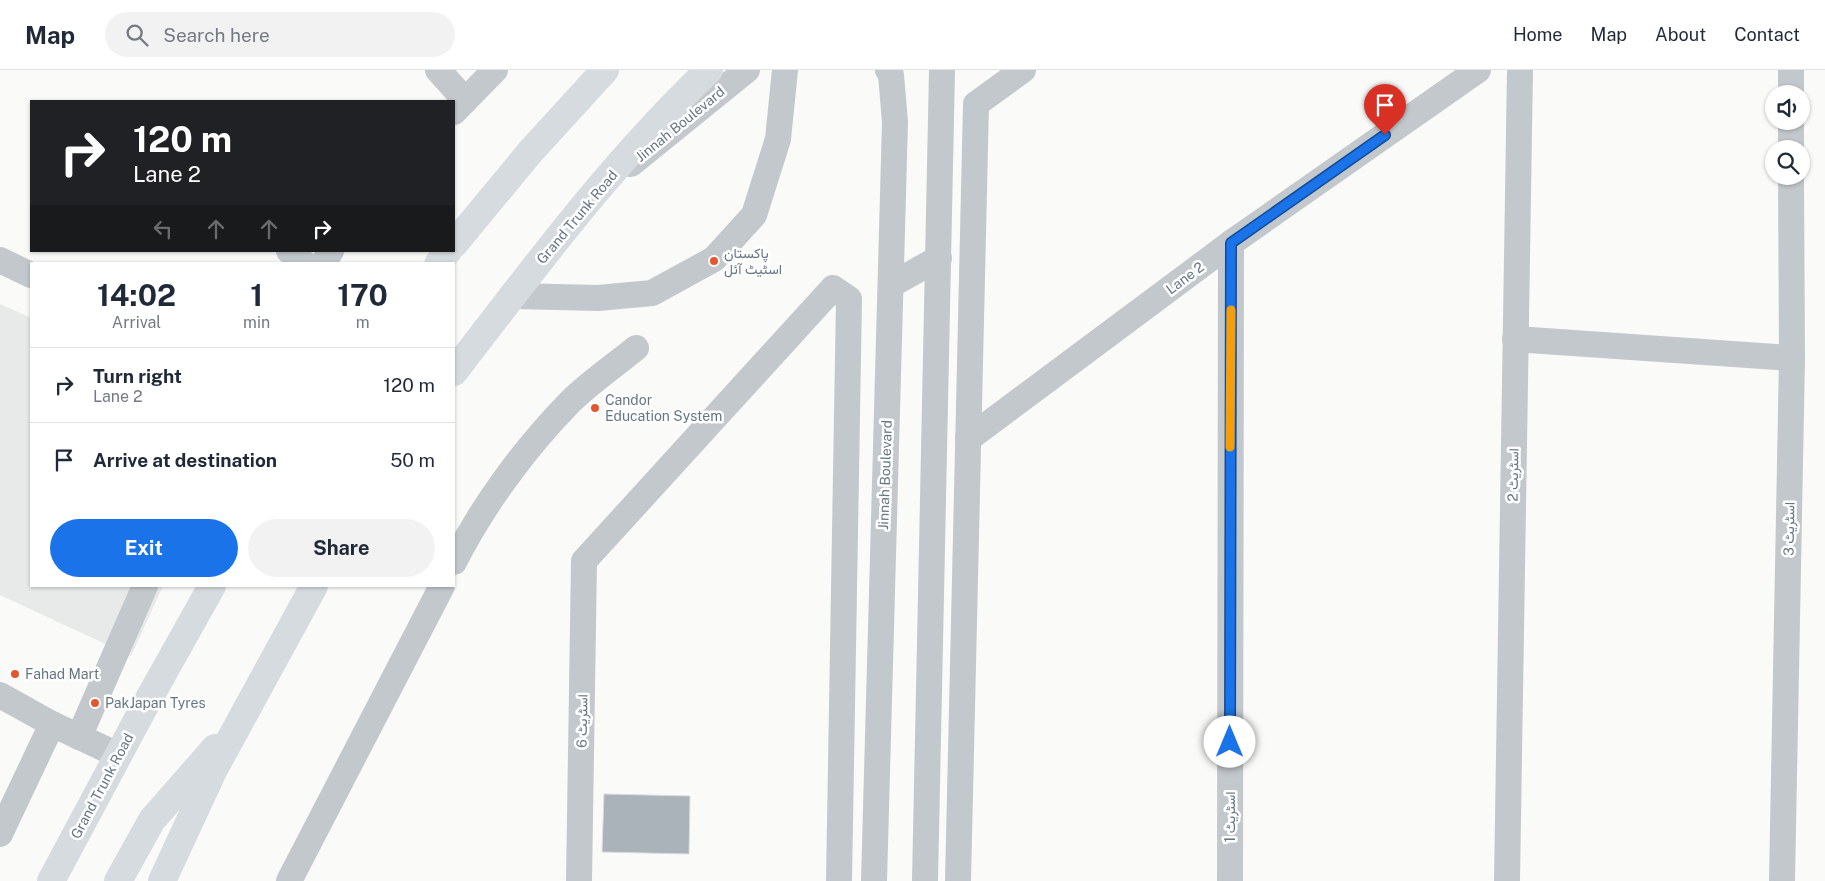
<!DOCTYPE html>
<html lang="en">
<head>
<meta charset="utf-8">
<style>
	:root { --surface:#fff; --page:#f2f2f3; --text:#1f2937; --muted:#747a83; --line:#e0e1e3; --accent:#1a73e8 }
	body { margin:0; font-family:"Public Sans",Vazirmatn,sans-serif; background:var(--page); color:var(--text); height:100vh; display:flex; flex-direction:column; font-size:19px; white-space:nowrap }
	* { box-sizing:border-box; margin:0 }
	p { font-size:16px; color:var(--muted) }
	.icon { flex:none; width:28px; height:28px; fill:none; stroke:currentColor; stroke-width:2; stroke-linecap:round; stroke-linejoin:round }
	.map { position:relative; flex:1; overflow:hidden }
	.side { position:absolute; left:30px; top:192px; width:425px; height:325px; display:flex; flex-direction:column; background:var(--surface); border-radius:0px; box-shadow:0 1px 4px #0004 }
	.side>* { flex:none }
	.guide { position:absolute; left:30px; top:30px; width:425px; height:152px; border-radius:0px; box-shadow:0 1px 4px #0004; background:#202124; color:#fff; overflow:hidden }
	.controls { position:absolute; left:1765px; top:15px; display:grid; gap:10px }
	.controls a { display:grid; place-items:center; width:45px; height:45px; border-radius:50%; background:var(--surface); box-shadow:0 1px 4px #0004; font-size:25px }
	.pin { position:absolute; display:grid; place-items:center; width:42px; height:42px; color:#fff; margin:-51px -21px; border-radius:50% 50% 50% 0; rotate:-45deg; box-shadow:0 0 5px #0007 }
	.pin .icon { rotate:45deg }
	.me { position:absolute; width:55px; margin:-28px; rotate:0deg; stroke-linejoin:round; filter:drop-shadow(0 0 4px #0008) }
	.turn { display:flex; align-items:center; gap:18px; height:105px; padding:0 20px; font-size:22px }
	.turn .icon { width:65px; height:65px; stroke-width:2.5 }
	.turn b { display:block; font-size:35px; line-height:42px }
	.lanes { display:flex; align-items:center; height:48px; padding:0 20px; background:#0003; justify-content:center; gap:25px; direction:ltr }
	.lanes .off { opacity:.35 }
	.eta { display:flex; justify-content:space-evenly; align-items:center; height:85px; text-align:center }
	.eta b { font-size:30px; font-weight:700; line-height:35px }
	.action { display:flex; gap:10px; margin-top:auto; padding:10px 20px }
	.action a { flex:1; height:58px; border-radius:30px; background:var(--accent); color:#fff; font-size:20px; font-weight:700; line-height:58px; text-align:center }
	.action a+a { background:var(--page); color:var(--text) }
	ul { padding:0; list-style:none }
	li { display:flex; align-items:center; gap:15px; height:75px; padding:0 20px; border-top:1px solid var(--line) }
	li div { flex:1 }
	li b { display:block; font-size:19px }
	li em { font-style:normal }
	header { display:flex; align-items:center; gap:30px; box-sizing:border-box; height:70px; padding:0 25px; background:var(--surface); border-bottom:1px solid var(--line) }
	header strong { font-size:24px }
	nav { display:flex; gap:28px; margin-inline-start:auto; font-size:18px }
	.search { width:350px; height:45px; background:var(--page); display:flex; align-items:center; gap:12px; box-sizing:border-box; padding:0 18px; border-radius:28px; color:var(--muted); font-size:19px }
	.map>svg:first-child { display:block }
</style>
</head>
<body>
<header>
<strong>Map</strong>
<div class="search"><svg class="icon" aria-label="search" viewBox="0 0 24 24"><circle cx="10" cy="10" r="6"/><path d="M15 15l6 6"/></svg>Search here</div>
<nav><a>Home</a><a>Map</a><a>About</a><a>Contact</a></nav>
</header>
<div class="map">
<svg width="1825" height="811" viewBox="0 0 1825 811">
	<rect width="100%" height="100%" fill="#fafaf8"/>
	<polygon fill="#e8e9e9" points="0,234 31,248 31,516 163,516 131,586 0,525"/>
	<polygon fill="#aab3b9" stroke="#dcdcda" points="604,724 690,726 689,784 602,782"/>
	<g fill="none" stroke-linecap="round" stroke-linejoin="round">
		<g stroke="#c3c8cc" stroke-width="26">
			<polyline points="438,0 465,30"/>
			<polyline points="1791,0 1791,24"/>
			<polyline points="454,42 495,0"/>
			<polyline points="1791,51 1791,79"/>
			<polyline points="631,94 747,0"/>
			<polyline points="289,181 305,194"/>
			<polyline points="0,190 31,205"/>
			<polyline points="323,194 331,181"/>
			<polyline points="891,215 939,188"/>
			<polyline points="513,226 598,228 652,223 714,189 754,145 778,69 785,0"/>
			<polyline points="1515,269 1792,288"/>
			<polyline points="968,369 1231,173 1478,0"/>
			<path d="M454,492C483,435 525,378 570,332C590,312 614,296 636,278"/>
			<polyline points="0,625 52,654 118,685"/>
			<polyline points="79,667 145,516"/>
			<polyline points="0,764 52,654"/>
			<polyline points="289,811 442,516"/>
			<polyline points="579,811 584,491 833,218 849,229 839,811"/>
			<polyline points="874,811 895,52 891,5 888,0"/>
			<polyline points="925,811 942,0"/>
			<polyline points="958,811 976,34 1023,0"/>
			<polyline points="1230,811 1231,173"/>
			<polyline points="1507,811 1520,0"/>
			<polyline points="1782,811 1792,288 1791,106"/>
		</g>
		<g stroke="#d6dbdf" stroke-width="28">
			<polyline points="454,174 531,81 605,0"/>
			<polyline points="438,194 448,181"/>
			<path d="M454,302C534,198 613,91 709,0"/>
			<polyline points="51,811 142,641 212,516"/>
			<polyline points="118,811 152,750 215,678"/>
			<polyline points="162,811 213,701 314,516"/>
		</g>
	</g>
	<g fill="none" stroke-linecap="round" stroke-linejoin="round">
		<defs>
			<polyline id="route" points="1230,672 1231,173 1385,65"/>
		</defs>
		<use href="#route" stroke="#114b97" stroke-width="12"/>
		<use href="#route" stroke="#1a73e8" stroke-width="9"/>
		<polyline stroke="#f59e0b" stroke-width="9" points="1230,377 1231,240"/>
	</g>
	<g fill="#e4572e" stroke="#fff" stroke-width="2">
		<circle cx="714" cy="191" r="5"/>
		<circle cx="595" cy="338" r="5"/>
		<circle cx="15" cy="604" r="5"/>
		<circle cx="95" cy="633" r="5"/>
	</g>
	<g text-anchor="middle" dominant-baseline="central" stroke-width="5" stroke-linejoin="round" paint-order="stroke">
		<g font-size="14" fill="#657683" stroke="#fff">
			<text transform="translate(680 54) rotate(-39)">Jinnah Boulevard</text>
			<text transform="translate(577 147) rotate(-50)">Grand Trunk Road</text>
			<text transform="translate(1185 208) rotate(-37)">Lane 2</text>
			<text transform="translate(885 405) rotate(-88)">Jinnah Boulevard</text>
			<text transform="translate(1513 405) rotate(-89)">اسٹریٹ 2</text>
			<text transform="translate(1789 459) rotate(-89)">اسٹریٹ 3</text>
			<text transform="translate(582 651) rotate(-89)">اسٹریٹ 6</text>
			<text transform="translate(102 716) rotate(-62)">Grand Trunk Road</text>
			<text transform="translate(1230 747) rotate(-90)">اسٹریٹ 1</text>
		</g>
		<g font-size="14" fill="#657683" stroke="#fff" text-anchor="start">
			<text x="724" y="183">پاکستان<tspan x="724" dy="16">اسٹیٹ آئل</tspan></text>
			<text x="605" y="330">Candor<tspan x="605" dy="16">Education System</tspan></text>
			<text x="25" y="604">Fahad Mart</text>
			<text x="105" y="633">PakJapan Tyres</text>
		</g>
	</g>
</svg>
<div class="controls">
<a><svg class="icon" aria-label="sound" viewBox="0 0 24 24"><path d="M4 9h4l5-4v14l-5-4H4zM17 9q2 3 0 6"/></svg></a>
<a><svg class="icon" aria-label="search" viewBox="0 0 24 24"><circle cx="10" cy="10" r="6"/><path d="M15 15l6 6"/></svg></a>
</div>
<div class="pin" style="left:1385px;top:65px;background:#d93025"><svg class="icon" aria-label="arrive" viewBox="0 0 24 24"><path d="M6 21V4h12l-3 4 3 4H6"/></svg></div>
<svg class="me" style="left:1230px;top:672px" viewBox="-20 -20 40 40"><circle r="19" fill="#fff"/><path d="M0-13L10 11 0 6-10 11z" fill="#1a73e8"/></svg>
<div class="guide">
<div class="turn"><svg class="icon" aria-label="right" viewBox="0 0 24 24"><path d="M7 20v-9h11M14 6l5 5-5 5"/></svg><div><b>120 m</b>Lane 2</div></div>
<div class="lanes"><svg class="icon off" aria-label="left" viewBox="0 0 24 24"><path d="M17 20v-9H6M10 6l-5 5 5 5"/></svg><svg class="icon off" aria-label="ahead" viewBox="0 0 24 24"><path d="M12 20V5M6 11l6-6 6 6"/></svg><svg class="icon off" aria-label="ahead" viewBox="0 0 24 24"><path d="M12 20V5M6 11l6-6 6 6"/></svg><svg class="icon" aria-label="right" viewBox="0 0 24 24"><path d="M7 20v-9h11M14 6l5 5-5 5"/></svg></div>
</div>
<section class="side">
<div class="eta">
<div><b>14:02</b><p>Arrival</p></div>
<div><b>1</b><p>min</p></div>
<div><b>170</b><p>m</p></div>
</div>
<ul>
<li><svg class="icon" aria-label="right" viewBox="0 0 24 24"><path d="M7 20v-9h11M14 6l5 5-5 5"/></svg><div><b>Turn right</b><p>Lane 2</p></div><em>120 m</em></li>
<li><svg class="icon" aria-label="arrive" viewBox="0 0 24 24"><path d="M6 21V4h12l-3 4 3 4H6"/></svg><div><b>Arrive at destination</b></div><em>50 m</em></li>
</ul>
<div class="action"><a>Exit</a><a>Share</a></div>
</section>
</div>
</body>
</html>
